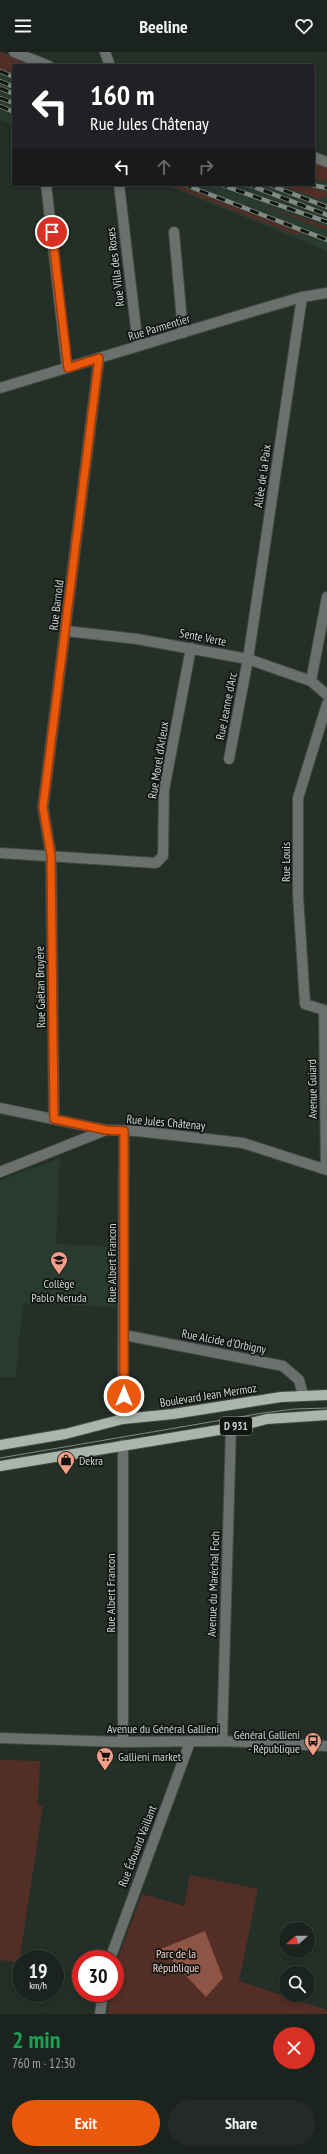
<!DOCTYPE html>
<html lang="en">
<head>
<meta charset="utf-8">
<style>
	:root { --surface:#1b231e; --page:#242b27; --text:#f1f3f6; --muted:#a0a4a4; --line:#39403c; --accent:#ea580c }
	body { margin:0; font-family:"PT Sans Narrow",sans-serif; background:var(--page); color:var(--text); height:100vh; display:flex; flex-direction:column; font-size:15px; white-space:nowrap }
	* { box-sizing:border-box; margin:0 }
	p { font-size:13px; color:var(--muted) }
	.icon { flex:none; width:22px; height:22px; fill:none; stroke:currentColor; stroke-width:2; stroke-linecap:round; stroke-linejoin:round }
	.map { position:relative; height:1962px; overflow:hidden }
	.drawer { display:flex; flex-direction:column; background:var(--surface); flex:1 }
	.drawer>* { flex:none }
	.hud { position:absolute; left:12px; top:12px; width:303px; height:122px; border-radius:4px; box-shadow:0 2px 6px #0003,0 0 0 1px var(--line); background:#202124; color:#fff; overflow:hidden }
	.needle { width:26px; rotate:249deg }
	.buttons { position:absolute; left:279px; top:1870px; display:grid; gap:8px }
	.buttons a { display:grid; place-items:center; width:36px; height:36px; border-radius:50%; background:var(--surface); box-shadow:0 2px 6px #0003,0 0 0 1px var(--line); font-size:20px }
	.speed { position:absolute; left:12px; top:1898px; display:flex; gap:8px; font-size:20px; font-weight:700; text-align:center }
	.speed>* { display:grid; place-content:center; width:52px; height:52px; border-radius:50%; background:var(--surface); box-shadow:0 2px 6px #0003,0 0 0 1px var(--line); line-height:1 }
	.speed small { font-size:10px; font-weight:400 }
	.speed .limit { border:6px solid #d22; background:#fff; color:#111 }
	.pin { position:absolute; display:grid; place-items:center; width:34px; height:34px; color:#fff; margin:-17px; border:2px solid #fff; border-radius:50%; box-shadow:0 1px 4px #0007 }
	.me { position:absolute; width:44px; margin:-22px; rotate:0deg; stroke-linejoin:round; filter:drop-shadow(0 0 3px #0008) }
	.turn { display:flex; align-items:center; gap:14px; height:84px; padding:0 12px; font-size:18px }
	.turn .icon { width:52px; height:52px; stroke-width:2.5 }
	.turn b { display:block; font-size:28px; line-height:34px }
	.lanes { display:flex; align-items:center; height:38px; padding:0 12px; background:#0003; justify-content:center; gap:20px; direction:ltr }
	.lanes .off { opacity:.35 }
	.round { display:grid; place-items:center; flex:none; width:42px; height:42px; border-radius:21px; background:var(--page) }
	.overview { display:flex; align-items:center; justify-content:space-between; height:68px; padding:0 12px }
	h1 { font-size:24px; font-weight:600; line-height:30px; color:#1e9e55 }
	.action { display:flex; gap:8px; margin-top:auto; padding:8px 12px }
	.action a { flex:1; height:46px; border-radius:24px; background:var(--accent); color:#fff; font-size:16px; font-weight:600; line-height:46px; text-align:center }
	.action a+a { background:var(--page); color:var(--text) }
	header { display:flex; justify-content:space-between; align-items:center; height:52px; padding:0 12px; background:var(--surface); font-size:18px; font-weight:600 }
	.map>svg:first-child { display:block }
</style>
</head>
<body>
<header><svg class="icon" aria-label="menu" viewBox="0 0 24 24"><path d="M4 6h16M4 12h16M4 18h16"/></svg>Beeline<svg class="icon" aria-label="heart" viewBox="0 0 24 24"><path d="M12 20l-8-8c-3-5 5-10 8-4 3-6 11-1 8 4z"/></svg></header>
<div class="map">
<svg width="327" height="1962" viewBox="0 0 327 1962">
	<rect width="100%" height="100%" fill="#242f28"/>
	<g fill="#293a30">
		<polygon points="0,9 14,14 14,73 0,68"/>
		<polygon points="313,110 327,115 327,199 163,132 313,132"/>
		<polygon points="60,1106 56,1192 117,1195 117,1255 23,1251 16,1325 0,1325 0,1128"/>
	</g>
	<g fill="#522e25">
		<polygon points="0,0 2,0 37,14 14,14 14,23 0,17"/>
		<polygon points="313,111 327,116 327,129 313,126"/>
		<polygon points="166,132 176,132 306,183 293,182"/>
		<polygon points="277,132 287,132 327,139 327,145 324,144 322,148"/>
		<polygon points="258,152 327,174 327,178"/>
		<polygon points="0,1708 40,1709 38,1753 43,1754 19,1911 0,1908"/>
		<polygon points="190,1823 258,1837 239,1929 327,1958 327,1962 107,1962 111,1941 115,1941 115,1919 119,1903 142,1842 184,1854"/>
	</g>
	<polygon fill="#8e5445" points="205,1879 223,1926 206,1945 161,1897"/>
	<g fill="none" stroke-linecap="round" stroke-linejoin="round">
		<defs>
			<g id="minor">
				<polyline points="14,0 49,14"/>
				<polyline points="105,0 110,14"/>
				<polyline points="313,105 327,110"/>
				<polyline points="46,132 67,316"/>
				<polyline points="119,132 138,294"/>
				<polyline points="174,180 183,281"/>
				<polyline points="0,336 254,259 302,245 327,241"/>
				<polyline points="66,579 137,587 248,607 311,629 327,643"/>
				<polyline points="311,629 327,545"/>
				<polyline points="327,652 298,746 298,843 305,952 327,959"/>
				<polyline points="229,707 248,607 302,245"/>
				<polyline points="0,801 156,811 163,804 164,738 191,596"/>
				<polyline points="324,959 326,1117"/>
				<polyline points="0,1056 106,1078 137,1079 243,1091 327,1118"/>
				<polyline points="54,1067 51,804 43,755 99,306"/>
				<polyline points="0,1120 106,1078"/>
				<polyline points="124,1283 283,1314 299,1328 303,1343"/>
				<polyline points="123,1367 124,1079"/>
				<polyline points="123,1393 123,1690"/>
				<polyline points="0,1686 123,1690 222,1689 327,1694"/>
				<polyline points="222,1689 231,1376"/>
				<polyline points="110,1907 190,1690"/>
				<polyline points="100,1962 103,1941"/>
			</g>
			<g id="major">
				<polyline points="0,1393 65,1382 123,1367 173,1362 281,1345 327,1343"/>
				<polyline points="0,1414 231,1376 267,1367 327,1363"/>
			</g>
		</defs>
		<use href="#minor" stroke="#3f4a43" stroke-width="12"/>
		<use href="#major" stroke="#3f4a43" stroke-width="12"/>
		<use href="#minor" stroke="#6b706d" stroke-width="10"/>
		<use href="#major" stroke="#aab5ae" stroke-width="10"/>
		<polyline stroke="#818a84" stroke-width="1" points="0,1406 263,1361 294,1357 327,1356"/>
		<defs>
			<g id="rail">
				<polyline points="0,19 14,25"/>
				<polyline points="0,29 14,35"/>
				<polyline points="0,36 14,42"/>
				<polyline points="0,46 14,51"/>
				<polyline points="0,54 14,60"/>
				<polyline points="183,132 327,188"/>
				<polyline points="219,132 327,170"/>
				<polyline points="247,132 327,163"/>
				<polyline points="267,132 327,155"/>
				<polyline points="307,132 327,136"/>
			</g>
		</defs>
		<use href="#rail" stroke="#818a84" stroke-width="4.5"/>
		<use href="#rail" stroke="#111512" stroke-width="3" stroke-dasharray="9" stroke-linecap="butt"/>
	</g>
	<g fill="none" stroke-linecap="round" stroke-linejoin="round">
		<defs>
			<polyline id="route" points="52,180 68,316 99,306 43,755 51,804 54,1067 106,1078 124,1079 124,1344"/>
		</defs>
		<use href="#route" stroke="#983908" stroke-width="10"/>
		<use href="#route" stroke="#ea580c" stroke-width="7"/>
	</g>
	<defs>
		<symbol id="school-pin" viewBox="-11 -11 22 30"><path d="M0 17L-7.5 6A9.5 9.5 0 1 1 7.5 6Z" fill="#f49e87" stroke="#111512"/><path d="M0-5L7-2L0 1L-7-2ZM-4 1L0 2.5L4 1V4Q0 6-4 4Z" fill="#111"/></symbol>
		<symbol id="shop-pin" viewBox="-11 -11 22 30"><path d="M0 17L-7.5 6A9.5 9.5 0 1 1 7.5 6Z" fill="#f49e87" stroke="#111512"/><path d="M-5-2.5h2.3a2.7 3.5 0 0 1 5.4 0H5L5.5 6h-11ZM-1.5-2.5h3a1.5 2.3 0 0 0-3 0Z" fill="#111"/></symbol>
		<symbol id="bus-pin" viewBox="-11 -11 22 30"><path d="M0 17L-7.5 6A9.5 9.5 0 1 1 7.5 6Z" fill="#f49e87" stroke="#111512"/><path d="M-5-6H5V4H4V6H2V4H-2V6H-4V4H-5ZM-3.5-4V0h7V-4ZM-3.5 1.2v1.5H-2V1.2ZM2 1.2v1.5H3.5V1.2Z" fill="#111"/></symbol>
		<symbol id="supermarket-pin" viewBox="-11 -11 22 30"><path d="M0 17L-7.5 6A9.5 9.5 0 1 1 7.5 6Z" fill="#f49e87" stroke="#111512"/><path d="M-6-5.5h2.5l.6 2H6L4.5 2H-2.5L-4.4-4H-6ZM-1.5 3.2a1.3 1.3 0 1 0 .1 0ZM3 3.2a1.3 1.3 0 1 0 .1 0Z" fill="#111"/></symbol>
	</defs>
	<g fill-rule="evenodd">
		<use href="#school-pin" x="49" y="1198" width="20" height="27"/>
		<use href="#shop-pin" x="56" y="1398" width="20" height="27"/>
		<use href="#bus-pin" x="303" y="1679" width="20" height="27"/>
		<use href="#supermarket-pin" x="95" y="1694" width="20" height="27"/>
	</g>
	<g text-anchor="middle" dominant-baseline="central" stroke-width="3.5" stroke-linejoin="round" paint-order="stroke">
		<rect fill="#111512" stroke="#959b97" stroke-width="1" x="220" y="1365" width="32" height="18" rx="3"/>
		<g font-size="11" font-weight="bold" fill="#ced5d0">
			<text x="236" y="1374">D 931</text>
		</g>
		<g font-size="12" fill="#ced5d0" stroke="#111512">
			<text transform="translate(115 215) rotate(-97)">Rue Villa des Roses</text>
			<text transform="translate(159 275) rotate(-17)">Rue Parmentier</text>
			<text transform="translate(262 424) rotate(-82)">Allée de la Paix</text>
			<text transform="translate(56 553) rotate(-83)">Rue Barnold</text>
			<text transform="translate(203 585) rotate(11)">Sente Verte</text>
			<text transform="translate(226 654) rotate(-79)">Rue Jeanne d'Arc</text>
			<text transform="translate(158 708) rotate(-81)">Rue Morel d'Arleux</text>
			<text transform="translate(285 810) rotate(-90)">Rue Louis</text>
			<text transform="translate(40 935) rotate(-91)">Rue Gaëtan Bruyère</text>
			<text transform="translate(312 1037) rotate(-91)">Avenue Guiard</text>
			<text transform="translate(166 1070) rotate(5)">Rue Jules Châtenay</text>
			<text transform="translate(111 1211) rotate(-90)">Rue Albert Francon</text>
			<text transform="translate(224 1289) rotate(11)">Rue Alcide d'Orbigny</text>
			<text transform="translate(208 1343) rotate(-9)">Boulevard Jean Mermoz</text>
			<text transform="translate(213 1532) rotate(-88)">Avenue du Maréchal Foch</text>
			<text transform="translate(110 1541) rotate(-90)">Rue Albert Francon</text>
			<text x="163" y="1676">Avenue du Général Gallieni</text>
			<text transform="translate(137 1794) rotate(-69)">Rue Édouard Vaillant</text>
		</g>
		<g font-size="12" fill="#ced5d0" stroke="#111512" text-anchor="start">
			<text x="59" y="1231" text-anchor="middle">Collège<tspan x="59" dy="14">Pablo Neruda</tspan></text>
			<text x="79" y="1408">Dekra</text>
			<text x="300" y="1682" text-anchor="end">Général Gallieni<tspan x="300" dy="14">- République</tspan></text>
			<text x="118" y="1704">Gallieni market</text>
		</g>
		<g font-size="12" fill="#f7d1c7" stroke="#111512">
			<text x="176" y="1901">Parc de la<tspan x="176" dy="14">République</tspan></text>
		</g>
	</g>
</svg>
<div class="buttons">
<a><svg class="needle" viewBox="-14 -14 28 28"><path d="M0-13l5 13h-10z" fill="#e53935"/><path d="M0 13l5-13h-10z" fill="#a0a4a4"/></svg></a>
<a><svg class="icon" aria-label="search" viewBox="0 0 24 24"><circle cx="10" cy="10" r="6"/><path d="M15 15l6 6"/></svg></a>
</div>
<div class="speed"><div>19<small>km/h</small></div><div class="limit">30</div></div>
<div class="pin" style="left:52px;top:180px;background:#d93025"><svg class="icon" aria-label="arrive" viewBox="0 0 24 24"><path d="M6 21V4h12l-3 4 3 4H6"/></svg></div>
<svg class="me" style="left:124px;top:1344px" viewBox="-20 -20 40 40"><circle r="17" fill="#ea580c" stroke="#fff" stroke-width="3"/><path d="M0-11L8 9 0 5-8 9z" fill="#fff"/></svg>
<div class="hud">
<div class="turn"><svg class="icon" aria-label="left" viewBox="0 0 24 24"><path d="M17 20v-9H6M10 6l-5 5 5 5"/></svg><div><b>160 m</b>Rue Jules Châtenay</div></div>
<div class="lanes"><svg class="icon" aria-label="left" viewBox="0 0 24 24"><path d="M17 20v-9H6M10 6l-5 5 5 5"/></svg><svg class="icon off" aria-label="ahead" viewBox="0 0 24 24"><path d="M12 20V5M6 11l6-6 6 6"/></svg><svg class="icon off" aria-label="right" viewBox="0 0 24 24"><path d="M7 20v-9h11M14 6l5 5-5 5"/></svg></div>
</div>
</div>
<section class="drawer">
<div class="overview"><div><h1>2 min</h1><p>760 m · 12:30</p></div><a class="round" style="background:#d93025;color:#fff"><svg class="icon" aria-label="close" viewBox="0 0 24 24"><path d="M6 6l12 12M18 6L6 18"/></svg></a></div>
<div class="action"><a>Exit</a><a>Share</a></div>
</section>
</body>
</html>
